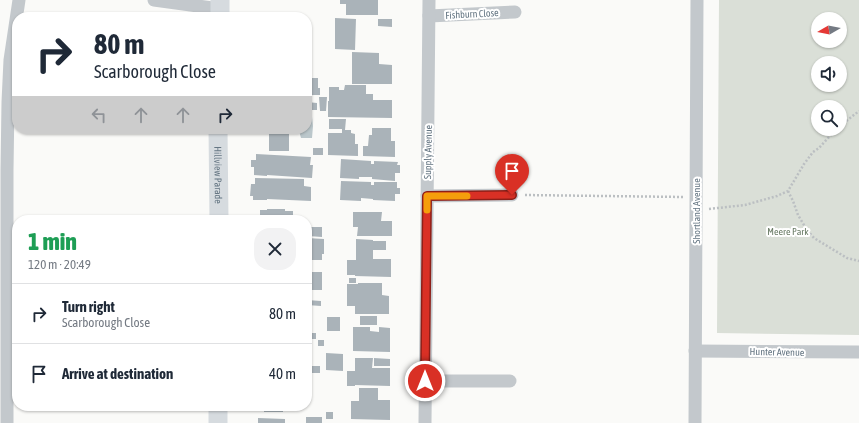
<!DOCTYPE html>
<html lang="en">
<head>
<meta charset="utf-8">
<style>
	:root { --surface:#fff; --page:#f2f2f3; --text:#1f2937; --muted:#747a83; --line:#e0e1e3 }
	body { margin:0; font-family:"Asap Condensed",sans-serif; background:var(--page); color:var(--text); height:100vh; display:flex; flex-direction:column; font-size:15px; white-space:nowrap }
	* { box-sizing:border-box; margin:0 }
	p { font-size:13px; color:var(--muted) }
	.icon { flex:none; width:22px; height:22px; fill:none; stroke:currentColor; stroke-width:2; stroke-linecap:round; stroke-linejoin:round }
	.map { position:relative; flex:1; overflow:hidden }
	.sheet { position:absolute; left:12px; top:215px; width:300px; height:196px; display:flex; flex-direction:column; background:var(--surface); border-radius:16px; box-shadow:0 1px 3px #0004 }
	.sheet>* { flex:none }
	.top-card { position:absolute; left:12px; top:12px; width:300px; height:122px; border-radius:16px; box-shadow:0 1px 3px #0004; background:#fff; color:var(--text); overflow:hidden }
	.needle { width:26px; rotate:261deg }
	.fabs { position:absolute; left:811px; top:12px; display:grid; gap:8px }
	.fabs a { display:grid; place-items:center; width:36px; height:36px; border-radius:50%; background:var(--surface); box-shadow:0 1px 3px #0004; font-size:20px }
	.pin { position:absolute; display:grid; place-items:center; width:34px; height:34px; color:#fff; margin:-41px -17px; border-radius:50% 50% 50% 0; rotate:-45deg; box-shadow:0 0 4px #0007 }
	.pin .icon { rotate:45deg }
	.me { position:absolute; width:44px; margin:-22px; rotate:0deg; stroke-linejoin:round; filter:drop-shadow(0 0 3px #0008) }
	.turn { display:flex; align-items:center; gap:14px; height:84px; padding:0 16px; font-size:18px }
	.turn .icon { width:52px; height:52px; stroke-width:2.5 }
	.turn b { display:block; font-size:28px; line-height:34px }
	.lanes { display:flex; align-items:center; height:38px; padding:0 16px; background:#0003; justify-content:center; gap:20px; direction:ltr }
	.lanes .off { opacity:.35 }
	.round { display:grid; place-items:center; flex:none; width:42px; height:42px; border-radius:16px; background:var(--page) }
	.overview { display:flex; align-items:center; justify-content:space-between; height:68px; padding:0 16px }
	h1 { font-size:24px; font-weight:800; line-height:30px; color:#1e9e55 }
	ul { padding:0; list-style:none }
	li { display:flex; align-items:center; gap:12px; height:60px; padding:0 16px; border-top:1px solid var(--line) }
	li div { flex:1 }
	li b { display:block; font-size:15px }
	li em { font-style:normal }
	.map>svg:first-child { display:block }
</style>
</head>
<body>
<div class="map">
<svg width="859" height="423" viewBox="0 0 859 423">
	<rect width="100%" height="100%" fill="#fafaf8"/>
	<path fill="#dadfd7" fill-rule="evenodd" d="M719,0H859V335L717,333ZM818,19H840V41H818ZM818,63H840V85H818ZM818,107H840V129H818Z"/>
	<polygon fill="#bbc7cb" points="307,117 312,117 313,126 312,138 301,138 299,131 300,129 307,129"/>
	<g fill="#aab3b9">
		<polygon points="340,0 378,0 378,15 346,15 346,4 340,4"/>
		<rect x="264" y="15" width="36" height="2"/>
		<polygon points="335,18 356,19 355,50 335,49"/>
		<polygon points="378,19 392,19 392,27 378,26"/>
		<polygon points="352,52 379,53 379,64 392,65 392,84 352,84"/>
		<polygon points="307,78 318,78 318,88 320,88 320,95 307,95"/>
		<polygon points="345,85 366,85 366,94 373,94 373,100 392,100 392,118 328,117 328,101 329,101 329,87 339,87 339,90 344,90"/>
		<polygon points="319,97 327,97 326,111 320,111"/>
		<polygon points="307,102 317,103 317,110 307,110"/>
		<polygon points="329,119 346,119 345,130 351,130 351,133 355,134 355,144 358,144 358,156 328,155 328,133 342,133 342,129 329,129"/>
		<polygon points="372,128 391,128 391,141 395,141 395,157 363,156 363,146 368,146 369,135 372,135"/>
		<rect x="269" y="129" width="20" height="22"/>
		<rect x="313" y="148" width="10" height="7"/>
		<polygon points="256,154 311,157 310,165 313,165 312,178 267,175 267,176 254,175 254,167 251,167 251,160 256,160"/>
		<polygon points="341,159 371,161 371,164 374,164 374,161 398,162 397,165 400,165 400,173 395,173 395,181 372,179 372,177 359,177 359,179 340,178"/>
		<polygon points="255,178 304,179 304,186 311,187 311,201 267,199 267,200 253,200 253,196 250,196 251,184 255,184"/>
		<polygon points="341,181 371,182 371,185 374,185 374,182 397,182 397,188 400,188 400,194 395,194 395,201 373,200 373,199 361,198 361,201 340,200"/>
		<polygon points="267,209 285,209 285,211 293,211 293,220 260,220 260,210 267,210"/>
		<polygon points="353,212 382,212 381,221 392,221 392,236 357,236 358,227 353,227"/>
		<polygon points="308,227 322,227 322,237 308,236"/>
		<polygon points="307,238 324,239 324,254 322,254 322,260 307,260"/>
		<polygon points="356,239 373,240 373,241 386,241 386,250 373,250 373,259 391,259 391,277 355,276 355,275 347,275 347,260 356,260"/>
		<rect x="307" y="272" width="15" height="18"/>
		<rect x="349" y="278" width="7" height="5"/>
		<polygon points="358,283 382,283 382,295 389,296 389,314 355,314 355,306 347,306 347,284 358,284"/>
		<polygon points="307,300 321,301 321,306 307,305"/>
		<rect x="360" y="316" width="17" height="9"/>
		<rect x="327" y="317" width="13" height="14"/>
		<polygon points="353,327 370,327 370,331 379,332 379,327 390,328 390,352 353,351"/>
		<rect x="307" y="333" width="9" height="6"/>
		<rect x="318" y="340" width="6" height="6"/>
		<polygon points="326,353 343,354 343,371 326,370"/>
		<polygon points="355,358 373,358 372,368 390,368 390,386 355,385 355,386 347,386 347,371 355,371"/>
		<polygon points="374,358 390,359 390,366 374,366"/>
		<rect x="308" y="366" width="12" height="7"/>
		<polygon points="359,388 378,388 378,400 390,400 390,420 351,419 351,401 359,401"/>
		<rect x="264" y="406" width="19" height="6"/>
		<rect x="326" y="412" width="7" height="7"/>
		<rect x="306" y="417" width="16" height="6"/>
		<polygon points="258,418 285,419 285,423 258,423"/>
	</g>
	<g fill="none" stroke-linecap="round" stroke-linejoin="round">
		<g stroke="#bbbfc2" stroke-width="2.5" stroke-dasharray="2 2" stroke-linecap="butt">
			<polyline points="840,126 859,111"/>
			<polyline points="788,191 793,201 798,215 807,230 814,238 847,258 859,261"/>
			<polyline points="525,195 684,197"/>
			<polyline points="709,209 745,205 777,196 788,191 804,164 813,152 819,148 829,137 837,129"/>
		</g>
		<g stroke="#c3c8cc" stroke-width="13">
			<polyline points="154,0 220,9"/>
			<polyline points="429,16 515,12"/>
			<polyline points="427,196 512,195"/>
			<polyline points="695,351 859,352"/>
			<polyline points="425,381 510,381"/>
			<polyline points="7,423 7,170 8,102 10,60 19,0"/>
			<polyline points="425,423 429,0"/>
			<polyline points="695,423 697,0"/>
		</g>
		<g stroke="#d6dbdf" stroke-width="19">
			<polyline points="220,17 220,0"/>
			<path id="s1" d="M218,129L219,220"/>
			<polyline points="218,423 218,406"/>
		</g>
	</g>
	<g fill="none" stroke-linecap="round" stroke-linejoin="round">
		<defs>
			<polyline id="route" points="425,381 427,196 512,195"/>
		</defs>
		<use href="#route" stroke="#8d1f18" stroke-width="10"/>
		<use href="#route" stroke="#d93025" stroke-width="7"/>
		<polyline stroke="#f59e0b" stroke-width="7" points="427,210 427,196 467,196"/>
	</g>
	<g text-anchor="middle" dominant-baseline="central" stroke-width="4" stroke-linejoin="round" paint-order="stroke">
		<g font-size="10" fill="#657683" stroke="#fff">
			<text transform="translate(472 14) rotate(-3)">Fishburn Close</text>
			<text transform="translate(428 152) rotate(-89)">Supply Avenue</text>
			<text stroke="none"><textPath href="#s1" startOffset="46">Hillview Parade</textPath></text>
			<text transform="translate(696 211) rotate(-90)">Shortland Avenue</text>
			<text transform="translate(777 352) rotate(1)">Hunter Avenue</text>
		</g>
		<g font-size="10" fill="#687a64" stroke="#fff">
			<text x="788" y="231">Meere Park</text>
		</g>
	</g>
</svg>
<div class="fabs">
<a><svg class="needle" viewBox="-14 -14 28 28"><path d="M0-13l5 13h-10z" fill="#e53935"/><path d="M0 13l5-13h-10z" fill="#747a83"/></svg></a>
<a><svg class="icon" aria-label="sound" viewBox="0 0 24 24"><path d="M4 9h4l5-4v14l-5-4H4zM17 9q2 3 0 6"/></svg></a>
<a><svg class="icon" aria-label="search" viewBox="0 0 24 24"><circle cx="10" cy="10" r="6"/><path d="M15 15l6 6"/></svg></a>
</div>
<div class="pin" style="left:512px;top:195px;background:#d93025"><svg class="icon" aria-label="arrive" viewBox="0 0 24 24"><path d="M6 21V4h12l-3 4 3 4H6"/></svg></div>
<svg class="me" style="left:425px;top:381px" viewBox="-20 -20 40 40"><circle r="17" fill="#d93025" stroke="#fff" stroke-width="3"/><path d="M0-11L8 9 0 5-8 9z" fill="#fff"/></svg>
<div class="top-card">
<div class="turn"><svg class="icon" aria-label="right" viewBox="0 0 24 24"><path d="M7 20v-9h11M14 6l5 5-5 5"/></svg><div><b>80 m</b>Scarborough Close</div></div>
<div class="lanes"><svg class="icon off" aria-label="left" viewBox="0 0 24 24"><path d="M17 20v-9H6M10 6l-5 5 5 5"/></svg><svg class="icon off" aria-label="ahead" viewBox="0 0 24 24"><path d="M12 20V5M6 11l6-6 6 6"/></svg><svg class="icon off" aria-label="ahead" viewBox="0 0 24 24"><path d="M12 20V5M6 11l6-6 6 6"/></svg><svg class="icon" aria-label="right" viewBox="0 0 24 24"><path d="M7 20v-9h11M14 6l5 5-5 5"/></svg></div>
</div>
<section class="sheet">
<div class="overview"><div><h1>1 min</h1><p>120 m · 20:49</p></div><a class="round"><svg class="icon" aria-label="close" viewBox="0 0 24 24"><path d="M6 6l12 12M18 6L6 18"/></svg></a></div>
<ul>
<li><svg class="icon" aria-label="right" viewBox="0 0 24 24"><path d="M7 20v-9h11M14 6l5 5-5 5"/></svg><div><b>Turn right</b><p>Scarborough Close</p></div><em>80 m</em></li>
<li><svg class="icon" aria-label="arrive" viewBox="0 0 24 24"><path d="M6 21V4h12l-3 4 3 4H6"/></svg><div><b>Arrive at destination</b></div><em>40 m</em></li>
</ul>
</section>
</div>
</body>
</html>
